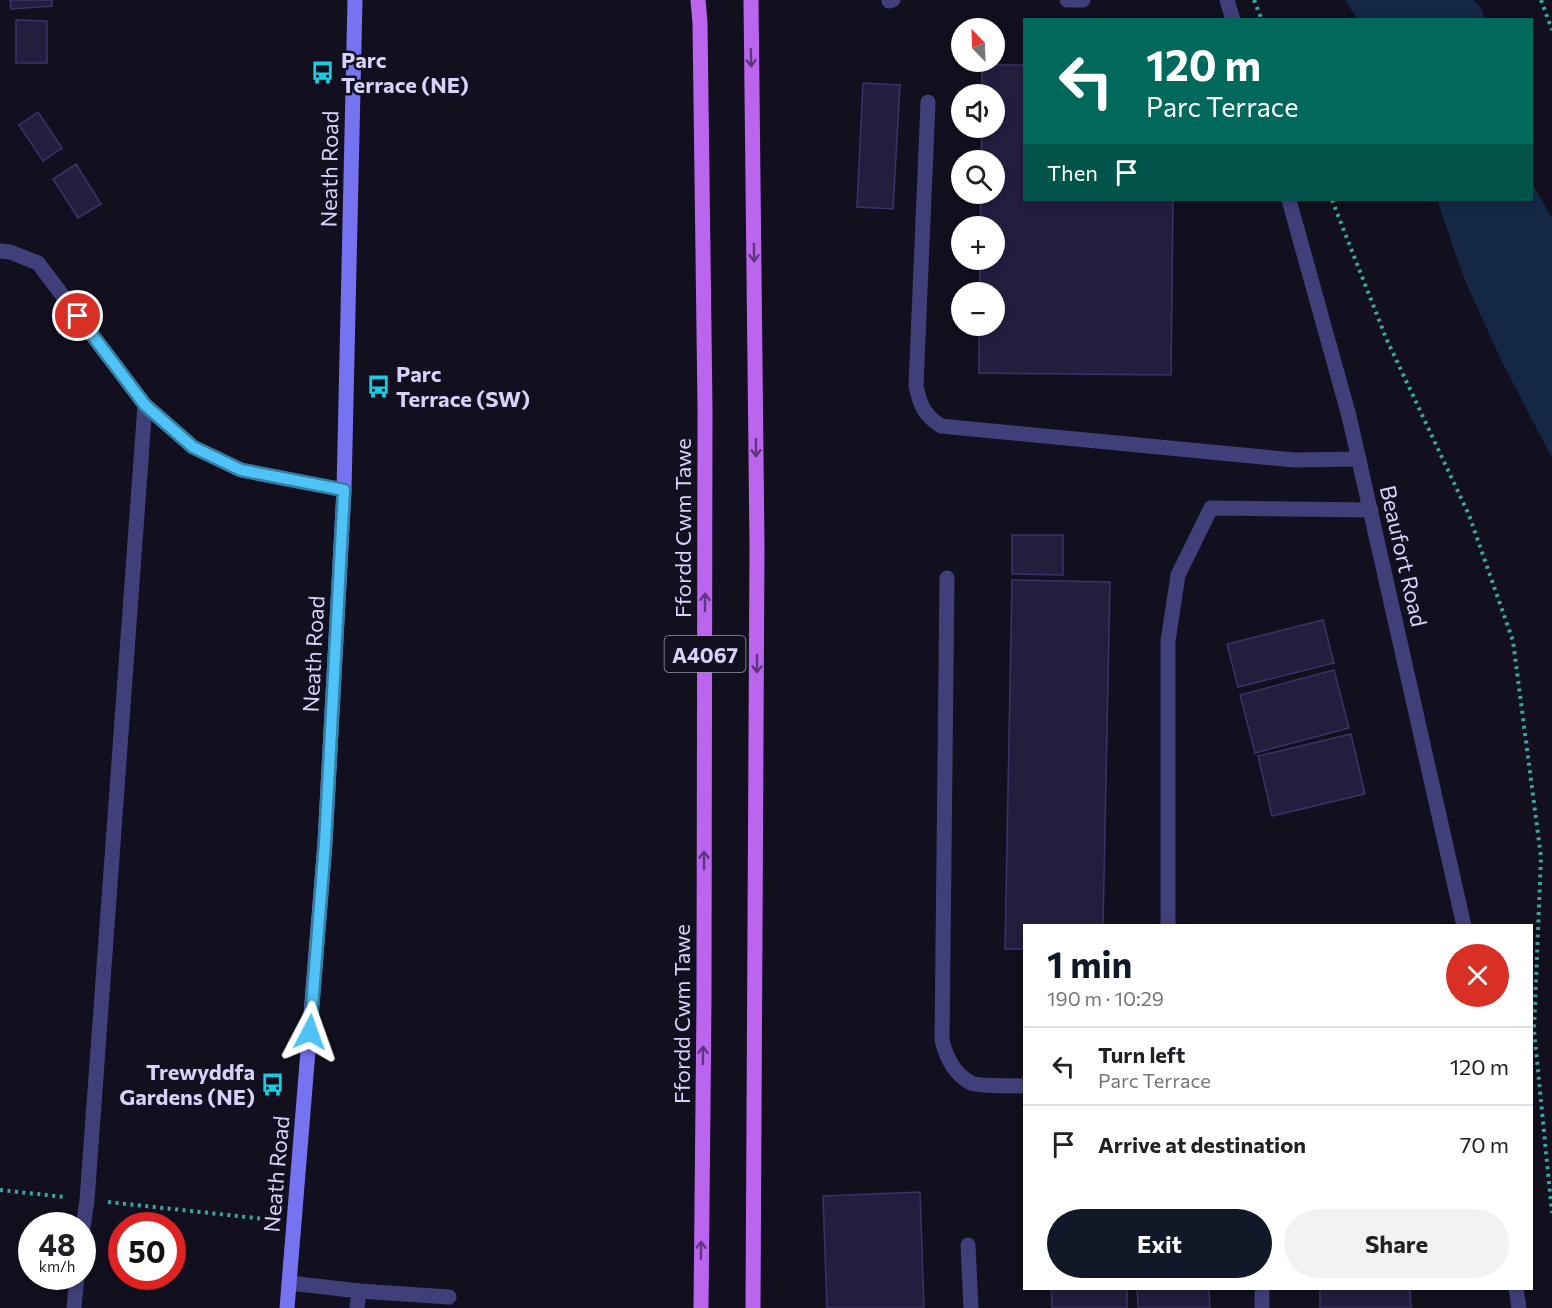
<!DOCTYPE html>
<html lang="en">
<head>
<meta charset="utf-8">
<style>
	:root { --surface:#fff; --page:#f2f2f2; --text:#202124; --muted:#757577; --line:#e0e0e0; --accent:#111827 }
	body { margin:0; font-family:Commissioner,sans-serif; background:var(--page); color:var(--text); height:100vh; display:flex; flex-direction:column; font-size:22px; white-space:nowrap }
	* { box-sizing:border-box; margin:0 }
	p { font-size:20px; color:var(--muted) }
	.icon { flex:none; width:33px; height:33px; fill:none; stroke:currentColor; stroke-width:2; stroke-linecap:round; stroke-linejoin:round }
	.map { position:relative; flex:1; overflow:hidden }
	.sheet { position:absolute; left:1023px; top:924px; width:510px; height:366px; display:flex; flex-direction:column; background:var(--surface); border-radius:0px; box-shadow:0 3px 9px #0003 }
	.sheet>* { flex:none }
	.guide { position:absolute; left:1023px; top:18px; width:510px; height:183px; border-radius:0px; box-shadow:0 3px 9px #0003; background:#00695c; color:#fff; overflow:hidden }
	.needle { width:39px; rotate:337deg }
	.buttons { position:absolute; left:951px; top:18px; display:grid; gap:12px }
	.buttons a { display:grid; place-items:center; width:54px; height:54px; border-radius:50%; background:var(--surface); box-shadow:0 3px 9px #0003; font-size:30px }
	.speed { position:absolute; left:18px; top:1212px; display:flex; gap:12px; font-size:30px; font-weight:700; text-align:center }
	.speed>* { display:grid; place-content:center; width:78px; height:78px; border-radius:50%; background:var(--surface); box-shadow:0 3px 9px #0003; line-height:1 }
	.speed small { font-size:15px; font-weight:400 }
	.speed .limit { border:9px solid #d22; background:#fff; color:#111 }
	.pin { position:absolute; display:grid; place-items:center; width:51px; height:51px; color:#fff; margin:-26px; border:3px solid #fff; border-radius:50%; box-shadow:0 2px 6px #0007 }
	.me { position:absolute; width:66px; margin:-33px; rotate:4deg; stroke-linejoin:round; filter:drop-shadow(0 0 4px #0008) }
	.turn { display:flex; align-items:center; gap:21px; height:126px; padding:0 24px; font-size:27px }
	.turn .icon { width:78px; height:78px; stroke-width:2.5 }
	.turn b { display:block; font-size:42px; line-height:51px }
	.then { display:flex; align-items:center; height:57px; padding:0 24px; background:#0003; gap:12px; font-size:22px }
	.round { display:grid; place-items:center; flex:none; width:63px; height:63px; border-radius:32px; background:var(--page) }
	.head { display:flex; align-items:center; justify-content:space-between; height:102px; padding:0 24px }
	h1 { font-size:36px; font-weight:700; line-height:45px; color:var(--accent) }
	.cta { display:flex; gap:12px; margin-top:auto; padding:12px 24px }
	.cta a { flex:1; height:69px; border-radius:36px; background:var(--accent); color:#fff; font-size:24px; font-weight:700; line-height:69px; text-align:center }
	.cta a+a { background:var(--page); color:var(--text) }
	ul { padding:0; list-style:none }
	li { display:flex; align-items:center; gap:18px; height:78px; padding:0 24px; border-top:2px solid var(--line) }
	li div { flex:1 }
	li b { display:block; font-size:22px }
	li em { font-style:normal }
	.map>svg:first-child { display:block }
</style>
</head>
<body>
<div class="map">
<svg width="1552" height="1308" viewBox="0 0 1552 1308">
	<rect width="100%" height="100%" fill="#120f1f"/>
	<g fill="#142744">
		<polygon points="1345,0 1473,0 1482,9 1485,19 1357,19"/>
		<polygon points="1532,183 1552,218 1552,458 1501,360 1464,278 1437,200 1532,200"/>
	</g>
	<g fill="#241d3e" stroke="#3c3268" stroke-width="1.5">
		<polygon points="10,0 52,0 52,6 11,9"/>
		<polygon points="16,20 47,21 47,63 16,63"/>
		<polygon points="982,65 1024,65 1024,200 1173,200 1171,375 979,373 979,326 994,326 994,292 980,292 980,260 994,260 994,226 980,226 981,194 994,194 994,160 981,160 982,128 994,128 994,94 982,94"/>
		<polygon points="863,83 900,85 893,209 857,207"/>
		<polygon points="38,112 62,148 43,161 19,125"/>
		<polygon points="76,164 101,204 78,218 53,179"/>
		<polygon points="1012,535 1063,535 1063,575 1012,574"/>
		<polygon points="1012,580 1110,582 1103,926 1024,926 1024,949 1005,949"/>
		<polygon points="1323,620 1334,663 1238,687 1227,644"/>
		<polygon points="1334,670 1349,728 1255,753 1240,695"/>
		<polygon points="1351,734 1365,794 1272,816 1258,756"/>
		<polygon points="920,1192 924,1308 827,1308 823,1196"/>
		<polygon points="1051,1288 1127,1288 1127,1308 1052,1308"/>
		<polygon points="1137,1288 1209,1288 1210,1308 1138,1308"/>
		<polygon points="1320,1288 1410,1288 1411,1308 1320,1308"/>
	</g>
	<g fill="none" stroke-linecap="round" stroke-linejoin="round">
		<g stroke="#3aa6a0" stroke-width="4" stroke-dasharray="3 4.5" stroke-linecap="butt">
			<polyline points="1254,0 1262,20"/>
			<polyline points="1541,0 1552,30"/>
			<polyline points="1332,200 1386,338 1469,515 1513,641 1541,857 1534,1030 1552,1213"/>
			<polyline points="0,1190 65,1197"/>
			<polyline points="108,1202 274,1220"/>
		</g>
		<g stroke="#413f7a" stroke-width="15">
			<polyline points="1067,0 1083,0"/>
			<polyline points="889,1 893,0"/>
			<path d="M928,102L916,386C920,405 924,415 941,426L1294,460L1359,459"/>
			<path d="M947,578L942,1040C946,1057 954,1074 971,1083C979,1087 1014,1085 1024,1086"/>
			<polyline points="1168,926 1168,641 1178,575 1211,508 1371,510"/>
			<polyline points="82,1235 87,1200 145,405"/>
			<polyline points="968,1245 971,1308"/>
			<polyline points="290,1283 359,1291 449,1297"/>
			<polyline points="1262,1288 1262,1308"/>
			<polyline points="74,1308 77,1276"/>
			<polyline points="357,1308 359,1291"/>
		</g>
		<g stroke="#413f7a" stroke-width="15">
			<polyline points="1227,0 1233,20"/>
			<polyline points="1289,200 1349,416 1464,926"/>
			<polyline points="0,251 10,252 38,263 145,405 193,447 241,470 344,490"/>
			<polyline points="1516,1288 1519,1308"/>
		</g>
		<polyline stroke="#7673f0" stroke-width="15" points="287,1308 325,843 344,490 355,0"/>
		<g stroke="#bb65ef" stroke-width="15">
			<polyline points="698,0 700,23 705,408 704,1000 701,1308"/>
			<polyline points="751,0 757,546 753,1308"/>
		</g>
	</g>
	<defs><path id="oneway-shaft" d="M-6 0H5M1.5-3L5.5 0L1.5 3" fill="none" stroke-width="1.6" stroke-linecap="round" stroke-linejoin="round" transform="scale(1.5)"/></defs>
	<g stroke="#5e367d">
		<use href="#oneway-shaft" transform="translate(751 58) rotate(89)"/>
		<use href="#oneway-shaft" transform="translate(754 253) rotate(89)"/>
		<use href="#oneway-shaft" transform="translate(756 448) rotate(89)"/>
		<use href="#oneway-shaft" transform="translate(705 602) rotate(-90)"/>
		<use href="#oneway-shaft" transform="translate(757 664) rotate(90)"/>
		<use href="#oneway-shaft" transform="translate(704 860) rotate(-90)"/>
		<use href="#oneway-shaft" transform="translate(703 1055) rotate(-89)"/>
		<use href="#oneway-shaft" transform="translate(701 1250) rotate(-89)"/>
	</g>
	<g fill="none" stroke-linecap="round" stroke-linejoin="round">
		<defs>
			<polyline id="route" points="78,316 145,405 193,447 241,470 344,490 325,843 310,1032"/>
		</defs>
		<use href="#route" stroke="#337fa1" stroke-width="15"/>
		<use href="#route" stroke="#4fc3f7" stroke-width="10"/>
	</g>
	<defs>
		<symbol id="bus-bare" viewBox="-9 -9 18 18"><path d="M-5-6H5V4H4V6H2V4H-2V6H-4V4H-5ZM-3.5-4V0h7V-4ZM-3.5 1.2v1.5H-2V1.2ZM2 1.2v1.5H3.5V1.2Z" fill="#18cde1" stroke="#120f1f" stroke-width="2.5" paint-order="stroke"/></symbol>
	</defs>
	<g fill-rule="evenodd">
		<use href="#bus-bare" x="306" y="56" width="33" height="33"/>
		<use href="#bus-bare" x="362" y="370" width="33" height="33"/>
		<use href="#bus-bare" x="256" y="1068" width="33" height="33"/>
	</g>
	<g text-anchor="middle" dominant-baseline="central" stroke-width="5" stroke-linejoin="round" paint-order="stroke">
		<rect fill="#120f1f" stroke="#9c98b8" stroke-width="1.5" x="664.5" y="636" width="81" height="36" rx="4.5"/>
		<g font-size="21" font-weight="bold" fill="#d7d2fa">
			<text x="705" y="654">A4067</text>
		</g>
		<g font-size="22" font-weight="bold" fill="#d7d2fa" stroke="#120f1f" text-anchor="start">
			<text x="341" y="59">Parc<tspan x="341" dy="25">Terrace (NE)</tspan></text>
			<text x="396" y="373">Parc<tspan x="396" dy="25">Terrace (SW)</tspan></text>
			<text x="255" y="1071" text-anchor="end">Trewyddfa<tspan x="255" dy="25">Gardens (NE)</tspan></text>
		</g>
		<g font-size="22" fill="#d7d2fa" stroke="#120f1f">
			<text transform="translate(329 169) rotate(-89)">Neath Road</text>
			<text transform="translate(682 528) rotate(-90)">Ffordd Cwm Tawe</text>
			<text transform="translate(1404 556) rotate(77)">Beaufort Road</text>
			<text transform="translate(313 654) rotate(-87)">Neath Road</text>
			<text transform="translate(681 1014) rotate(-90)">Ffordd Cwm Tawe</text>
			<text transform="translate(276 1174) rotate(-85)">Neath Road</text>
		</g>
	</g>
</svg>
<div class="buttons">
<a><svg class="needle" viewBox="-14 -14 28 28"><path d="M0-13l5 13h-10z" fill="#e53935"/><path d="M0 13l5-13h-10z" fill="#757577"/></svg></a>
<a><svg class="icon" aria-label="sound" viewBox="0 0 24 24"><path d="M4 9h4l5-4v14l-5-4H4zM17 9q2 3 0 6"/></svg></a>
<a><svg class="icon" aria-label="search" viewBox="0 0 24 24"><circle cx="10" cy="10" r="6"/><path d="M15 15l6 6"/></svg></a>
<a>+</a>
<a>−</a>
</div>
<div class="speed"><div>48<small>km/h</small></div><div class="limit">50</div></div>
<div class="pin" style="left:78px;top:316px;background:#d93025"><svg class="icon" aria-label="arrive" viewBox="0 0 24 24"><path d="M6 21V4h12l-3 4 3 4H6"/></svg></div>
<svg class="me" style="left:310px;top:1032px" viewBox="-20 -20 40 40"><path d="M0-17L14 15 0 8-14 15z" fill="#4fc3f7" stroke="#fff" stroke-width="4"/></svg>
<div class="guide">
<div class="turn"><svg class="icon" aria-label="left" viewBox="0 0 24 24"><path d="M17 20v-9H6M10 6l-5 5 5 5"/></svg><div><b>120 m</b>Parc Terrace</div></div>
<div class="then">Then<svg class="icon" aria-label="arrive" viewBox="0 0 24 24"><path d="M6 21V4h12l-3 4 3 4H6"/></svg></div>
</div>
<section class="sheet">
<div class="head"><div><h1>1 min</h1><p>190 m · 10:29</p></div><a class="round" style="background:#d93025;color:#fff"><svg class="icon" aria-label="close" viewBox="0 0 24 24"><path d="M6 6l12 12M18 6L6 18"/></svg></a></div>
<ul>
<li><svg class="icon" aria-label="left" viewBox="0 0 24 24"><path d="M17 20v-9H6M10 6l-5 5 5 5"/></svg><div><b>Turn left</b><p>Parc Terrace</p></div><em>120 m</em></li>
<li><svg class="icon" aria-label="arrive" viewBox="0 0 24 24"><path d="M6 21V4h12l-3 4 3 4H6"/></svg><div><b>Arrive at destination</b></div><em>70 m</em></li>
</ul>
<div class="cta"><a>Exit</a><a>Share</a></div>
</section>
</div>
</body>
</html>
